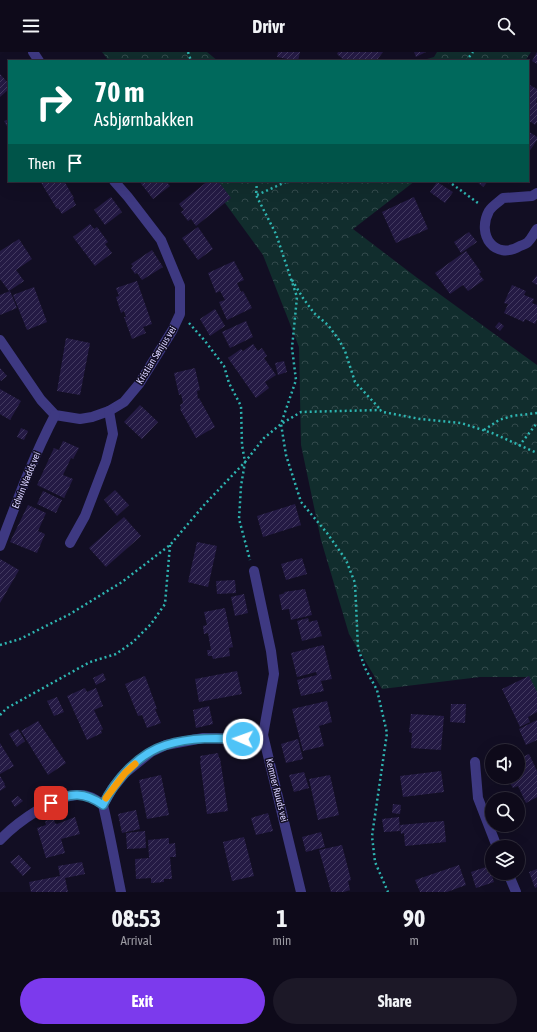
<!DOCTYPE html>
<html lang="en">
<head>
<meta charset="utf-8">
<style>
	:root { --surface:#0e0a1a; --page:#1c1827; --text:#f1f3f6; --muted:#9b9aa2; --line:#2e2b39; --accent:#7c3aed }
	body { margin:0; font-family:"Asap Condensed",sans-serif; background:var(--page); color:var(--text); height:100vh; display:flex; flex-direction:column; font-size:15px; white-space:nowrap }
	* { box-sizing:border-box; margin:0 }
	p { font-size:13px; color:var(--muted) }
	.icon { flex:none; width:22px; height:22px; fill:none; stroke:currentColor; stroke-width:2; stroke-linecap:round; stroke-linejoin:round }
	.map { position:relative; height:840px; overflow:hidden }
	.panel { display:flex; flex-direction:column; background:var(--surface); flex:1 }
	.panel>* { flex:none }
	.banner { position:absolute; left:8px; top:8px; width:521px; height:122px; border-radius:0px; box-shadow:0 4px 16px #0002,0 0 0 1px var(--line); background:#00695c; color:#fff; overflow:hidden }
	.tools { position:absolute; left:485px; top:692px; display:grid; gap:8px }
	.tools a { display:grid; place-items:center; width:40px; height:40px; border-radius:50%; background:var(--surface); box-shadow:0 4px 16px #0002,0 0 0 1px var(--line); font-size:20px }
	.pin { position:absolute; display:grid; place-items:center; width:34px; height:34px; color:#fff; margin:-17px; border-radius:8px; box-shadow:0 2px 6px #0006 }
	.me { position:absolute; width:44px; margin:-22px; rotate:272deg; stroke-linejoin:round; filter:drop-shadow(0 0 3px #0008) }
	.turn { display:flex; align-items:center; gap:14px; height:84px; padding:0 20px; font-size:18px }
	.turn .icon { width:52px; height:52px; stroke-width:2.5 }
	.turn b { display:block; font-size:28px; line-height:34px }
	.then { display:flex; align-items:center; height:38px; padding:0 20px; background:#0003; gap:8px; font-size:15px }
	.eta { display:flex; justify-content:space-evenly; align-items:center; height:68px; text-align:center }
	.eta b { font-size:24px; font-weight:700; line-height:28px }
	.button { display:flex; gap:8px; margin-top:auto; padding:8px 20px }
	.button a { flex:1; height:46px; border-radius:24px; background:var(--accent); color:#fff; font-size:16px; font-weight:700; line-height:46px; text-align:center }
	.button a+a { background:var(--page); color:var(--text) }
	header { display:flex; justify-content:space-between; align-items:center; height:52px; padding:0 20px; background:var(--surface); font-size:18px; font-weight:700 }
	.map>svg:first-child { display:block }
</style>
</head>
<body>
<header><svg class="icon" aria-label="menu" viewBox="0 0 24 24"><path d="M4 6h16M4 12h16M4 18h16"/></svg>Drivr<svg class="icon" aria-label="search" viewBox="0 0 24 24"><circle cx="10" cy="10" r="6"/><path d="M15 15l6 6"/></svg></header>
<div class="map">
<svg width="537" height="840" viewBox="0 0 537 840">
	<defs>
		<pattern id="forest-crowns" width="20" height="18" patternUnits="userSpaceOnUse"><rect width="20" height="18" fill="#112d2d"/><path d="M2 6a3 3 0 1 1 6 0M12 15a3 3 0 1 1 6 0" fill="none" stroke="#334a4c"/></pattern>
		<pattern id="building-hatch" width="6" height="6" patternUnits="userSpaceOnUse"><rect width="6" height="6" fill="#241a44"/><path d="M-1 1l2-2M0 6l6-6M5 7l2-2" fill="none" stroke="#433a60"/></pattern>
	</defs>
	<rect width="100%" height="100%" fill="#120e23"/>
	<g fill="url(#forest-crowns)">
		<polygon points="102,0 207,0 218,9 109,9"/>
		<polygon points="437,0 531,0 525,9 420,9 434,5"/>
		<polygon points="209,129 415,129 353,177 416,225 537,313 537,643 528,625 480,625 382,637 349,582 321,488 301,393 299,295 263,203"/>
	</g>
	<g fill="url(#building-hatch)">
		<polygon points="278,0 300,0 298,9 277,5"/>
		<polygon points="338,0 383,0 376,9 345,9 337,2"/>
		<polygon points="414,0 426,0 416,5"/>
		<polygon points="537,0 537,12 532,9"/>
		<polygon points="0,22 9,32 9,37 0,45"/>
		<polygon points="528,32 537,37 537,47 536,50 537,51 537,70 535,73 531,70 528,71"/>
		<polygon points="9,67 9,78 4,69"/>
		<polygon points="528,79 537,85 537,88 529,100"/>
		<polygon points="40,129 64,129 74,146 73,147 76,153 62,162 58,156 57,157"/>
		<polygon points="139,129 166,129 170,134 153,147"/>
		<polygon points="208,129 218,129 231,146 196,174 191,167 188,169 181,160 184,158 179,152"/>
		<polygon points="476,129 488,129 483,135"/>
		<polygon points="437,130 453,140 445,151 430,140"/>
		<polygon points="111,145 122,160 105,173 94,158"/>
		<polygon points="414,145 428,177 396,191 382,160"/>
		<polygon points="90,172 94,177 97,175 108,190 105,192 112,201 95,214 73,185"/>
		<polygon points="198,175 213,197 198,208 182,186"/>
		<polygon points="469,180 477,190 461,201 454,190"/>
		<polygon points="19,187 32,207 16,218 24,229 9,239 0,227 0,199"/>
		<polygon points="152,198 163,215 142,228 137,221 135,222 131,216 133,214 131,212"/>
		<polygon points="466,199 481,220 479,222 484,228 468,239 463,233 450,242 435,221"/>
		<polygon points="234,209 244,228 237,231 241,240 243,239 252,256 227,268 219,250 225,248 220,239 216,241 208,221"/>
		<polygon points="537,223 537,233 532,230"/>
		<polygon points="137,229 152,272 143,275 146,281 132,287 124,265 126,265 124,259 121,261 116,245 119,244 116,236"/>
		<polygon points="512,233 526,239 524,243 534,247 532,251 537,253 537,267 535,272 525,267 524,270 504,261 508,252 504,251"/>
		<polygon points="34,235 47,270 27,278 13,243"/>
		<polygon points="10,239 17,256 0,263 0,243"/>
		<polygon points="215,257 225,274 210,284 200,267"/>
		<polygon points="246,269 253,285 230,296 222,280"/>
		<polygon points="499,270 504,274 500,279 495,275"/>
		<polygon points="66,286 90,291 80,343 57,339"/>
		<polygon points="253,292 258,299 262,296 267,304 264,306 276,323 265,330 269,336 256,346 228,306 241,297 243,299"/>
		<polygon points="284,309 287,320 278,323 275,311"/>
		<polygon points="0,316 7,324 1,329 0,328"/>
		<polygon points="195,316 200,338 197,339 198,347 199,346 215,375 196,386 180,357 181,356 180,353 183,351 181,342 179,343 174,321"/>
		<polygon points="0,337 21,349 10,368 0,362"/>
		<polygon points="140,353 158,370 142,387 124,370"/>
		<polygon points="21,376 28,379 24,388 17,385"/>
		<polygon points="63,389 79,396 73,407 71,406 63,423 73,427 64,446 37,433 54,396 59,398"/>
		<polygon points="115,438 129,453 117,464 104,448"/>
		<polygon points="43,439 62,448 56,461 37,452"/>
		<polygon points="295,452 301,473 263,485 257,464"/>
		<polygon points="28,453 46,461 38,479 45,482 37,501 10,490"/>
		<polygon points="124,465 141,484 106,515 89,496"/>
		<polygon points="197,490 217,494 208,535 188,530"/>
		<polygon points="302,506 307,522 286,528 281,512"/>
		<polygon points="0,507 19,518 0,551"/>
		<polygon points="235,528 236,541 217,542 216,529"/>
		<polygon points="305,537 312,563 291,568 289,557 282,558 279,543 285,541 284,540"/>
		<polygon points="244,542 248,561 235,564 231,545"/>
		<polygon points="225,556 233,595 229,596 230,604 213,607 212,604 208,604 207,598 211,598 208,581 204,582 203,574 207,573 204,560"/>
		<polygon points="308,566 309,570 317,568 322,584 302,589 297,569"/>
		<polygon points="323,593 324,594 332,627 321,629 324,639 301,644 297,628 317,623 316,620 297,625 291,601"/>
		<polygon points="237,619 242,642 199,650 195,627"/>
		<polygon points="103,621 106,628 96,633 93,626"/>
		<polygon points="145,624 157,657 155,657 161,671 147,676 142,663 138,664 125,632"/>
		<polygon points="529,624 537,640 537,660 528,665 530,670 520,675 502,637"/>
		<polygon points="85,636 87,640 96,636 103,654 94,658 103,677 101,678 102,681 87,688 67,644"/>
		<polygon points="57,645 64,660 54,664 47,649"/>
		<polygon points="327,649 332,670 319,674 324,694 303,699 292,657"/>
		<polygon points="451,652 466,652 465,671 450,670"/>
		<polygon points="209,654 213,672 196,676 193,658"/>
		<polygon points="411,662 444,664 441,698 411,696 412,681 409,680"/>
		<polygon points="537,668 537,688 526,693 519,677"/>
		<polygon points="38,669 66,711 48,723 21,679"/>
		<polygon points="18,677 25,689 17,695 9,682"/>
		<polygon points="298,687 303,707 286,711 281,692"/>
		<polygon points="0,691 14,714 0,722"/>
		<polygon points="218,701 219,706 220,706 228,759 207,762 200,709 201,708 200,704"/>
		<polygon points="529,702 537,719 537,745 526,751 518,734 513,736 508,728 513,725 518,725 518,707"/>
		<polygon points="441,719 444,740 403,745 400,724"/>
		<polygon points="304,720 309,736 294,740 289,723"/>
		<polygon points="161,723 169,763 147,767 139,728"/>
		<polygon points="330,723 339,763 318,768 309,727"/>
		<polygon points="0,724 5,732 4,733 6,735 0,739"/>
		<polygon points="18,744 23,749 15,755 11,749"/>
		<polygon points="393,752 401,753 400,762 392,761"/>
		<polygon points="136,758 140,777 122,781 118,762"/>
		<polygon points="268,761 273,779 256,783 251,766"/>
		<polygon points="75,765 80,782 61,787 65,801 46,806 37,776 46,773 45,769 54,767 55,771 57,772"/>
		<polygon points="399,765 400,779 384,780 382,767"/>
		<polygon points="444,769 446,790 405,794 404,781 401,782 400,773"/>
		<polygon points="145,779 146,796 127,797 126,781"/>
		<polygon points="321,780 325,795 306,800 302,785"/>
		<polygon points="244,785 254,824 232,829 223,790"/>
		<polygon points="169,786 169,792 175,791 176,805 170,805 172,827 164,827 164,830 151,831 151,826 136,827 135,807 149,806 148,788"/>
		<polygon points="342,793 351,828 348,829 350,838 344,840 331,840 319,798"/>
		<polygon points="19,803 31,816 23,824 10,810"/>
		<polygon points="82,810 85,822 65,826 68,840 31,840 29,830 60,824 58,814"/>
		<polygon points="459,813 466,833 447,840 420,840 415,828"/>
		<polygon points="489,814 494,830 476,836 471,820"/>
		<polygon points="537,817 537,835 535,836 529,820"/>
	</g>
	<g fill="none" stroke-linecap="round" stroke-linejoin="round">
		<g stroke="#2eb5b1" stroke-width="2.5" stroke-dasharray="2 3" stroke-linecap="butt">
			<polyline points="188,0 191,9"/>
			<polyline points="466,9 473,0"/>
			<polyline points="257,129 256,143 276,182 297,245 292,296 296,328 281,372 286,403 301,450 327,481 346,508 355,531 358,596 365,616 377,638 387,681 372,784 375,810 388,840"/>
			<polyline points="448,129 478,151"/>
			<polyline points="257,143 288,129"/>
			<polyline points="292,228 303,246 314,261 328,273 339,288 345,299 355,330 380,357"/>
			<polyline points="189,271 205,289 224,314 229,331 241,354 242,393 245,410 241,434 239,467 250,508"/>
			<polyline points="484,378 499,368 512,364 537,361"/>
			<polyline points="519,394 537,371"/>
			<polyline points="0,593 20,587 70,562 122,530 170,493 205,452 245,410 264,386 281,372 301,360 380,358 383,360 420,367 461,371 492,381 537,401"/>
			<polyline points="0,663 7,656 90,610 116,602 133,590 151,572 165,552 170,493"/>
		</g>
		<g stroke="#3e3982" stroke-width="10">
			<polyline points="33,0 39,9"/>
			<path d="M537,141L532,144L503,146C499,150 492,154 489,159C476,183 495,209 520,194C523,193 526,192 528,190C532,186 534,181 537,177"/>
			<polyline points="0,288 41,348 55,363 80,367 92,365 109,359 124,350 139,332 172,279 180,262 180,234 161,188 128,145 114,129"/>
			<polyline points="70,491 85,464 106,409 113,382 109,359"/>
			<path d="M0,494C17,449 33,405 55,363"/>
			<polyline points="254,519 271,599 274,622 263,683 301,840"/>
			<polyline points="475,710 478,746 497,795"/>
			<path d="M0,788C16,771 57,741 81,743C90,743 97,748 103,753"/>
			<polyline points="508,821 516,840"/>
			<path d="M121,840C115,811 110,782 103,753L112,737L125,721L151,700L166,693L203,686L254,687L263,683"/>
		</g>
	</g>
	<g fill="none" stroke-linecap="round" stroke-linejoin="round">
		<defs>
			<path id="route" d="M51,751C70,740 85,740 103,753C115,728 139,701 166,693C191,685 218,686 243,687"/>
		</defs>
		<use href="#route" stroke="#337fa1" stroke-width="10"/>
		<use href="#route" stroke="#4fc3f7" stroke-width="7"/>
		<polyline stroke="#f59e0b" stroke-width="7" points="106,746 125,721 135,712"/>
	</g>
	<g text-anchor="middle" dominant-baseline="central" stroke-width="3" stroke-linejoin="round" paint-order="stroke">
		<g font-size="10" fill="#d7d0ff" stroke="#120e23">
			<text transform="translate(156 303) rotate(-58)">Kristian Sønjus vei</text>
			<text transform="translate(26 428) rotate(-68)">Edwin Wadds vei</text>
			<text transform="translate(277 738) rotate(76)">Kemner Ruuds vei</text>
		</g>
	</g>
</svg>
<div class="tools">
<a><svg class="icon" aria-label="sound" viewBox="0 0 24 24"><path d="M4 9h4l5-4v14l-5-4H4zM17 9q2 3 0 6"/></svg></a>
<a><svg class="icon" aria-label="search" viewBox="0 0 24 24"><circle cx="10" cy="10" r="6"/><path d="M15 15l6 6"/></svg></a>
<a><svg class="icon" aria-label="layers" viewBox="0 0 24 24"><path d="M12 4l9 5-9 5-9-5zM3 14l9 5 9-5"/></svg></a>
</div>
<div class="pin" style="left:51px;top:751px;background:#d93025"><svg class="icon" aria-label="arrive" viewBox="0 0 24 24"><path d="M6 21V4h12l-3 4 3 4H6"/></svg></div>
<svg class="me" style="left:243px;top:687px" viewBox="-20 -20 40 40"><circle r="17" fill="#4fc3f7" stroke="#fff" stroke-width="3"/><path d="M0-11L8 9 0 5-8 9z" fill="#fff"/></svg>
<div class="banner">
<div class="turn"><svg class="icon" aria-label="right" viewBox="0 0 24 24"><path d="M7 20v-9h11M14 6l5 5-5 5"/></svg><div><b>70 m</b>Asbjørnbakken</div></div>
<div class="then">Then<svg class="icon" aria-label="arrive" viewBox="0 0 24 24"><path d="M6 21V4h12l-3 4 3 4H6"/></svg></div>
</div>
</div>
<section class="panel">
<div class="eta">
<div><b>08:53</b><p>Arrival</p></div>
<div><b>1</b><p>min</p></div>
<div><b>90</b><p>m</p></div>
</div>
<div class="button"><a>Exit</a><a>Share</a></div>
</section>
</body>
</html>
